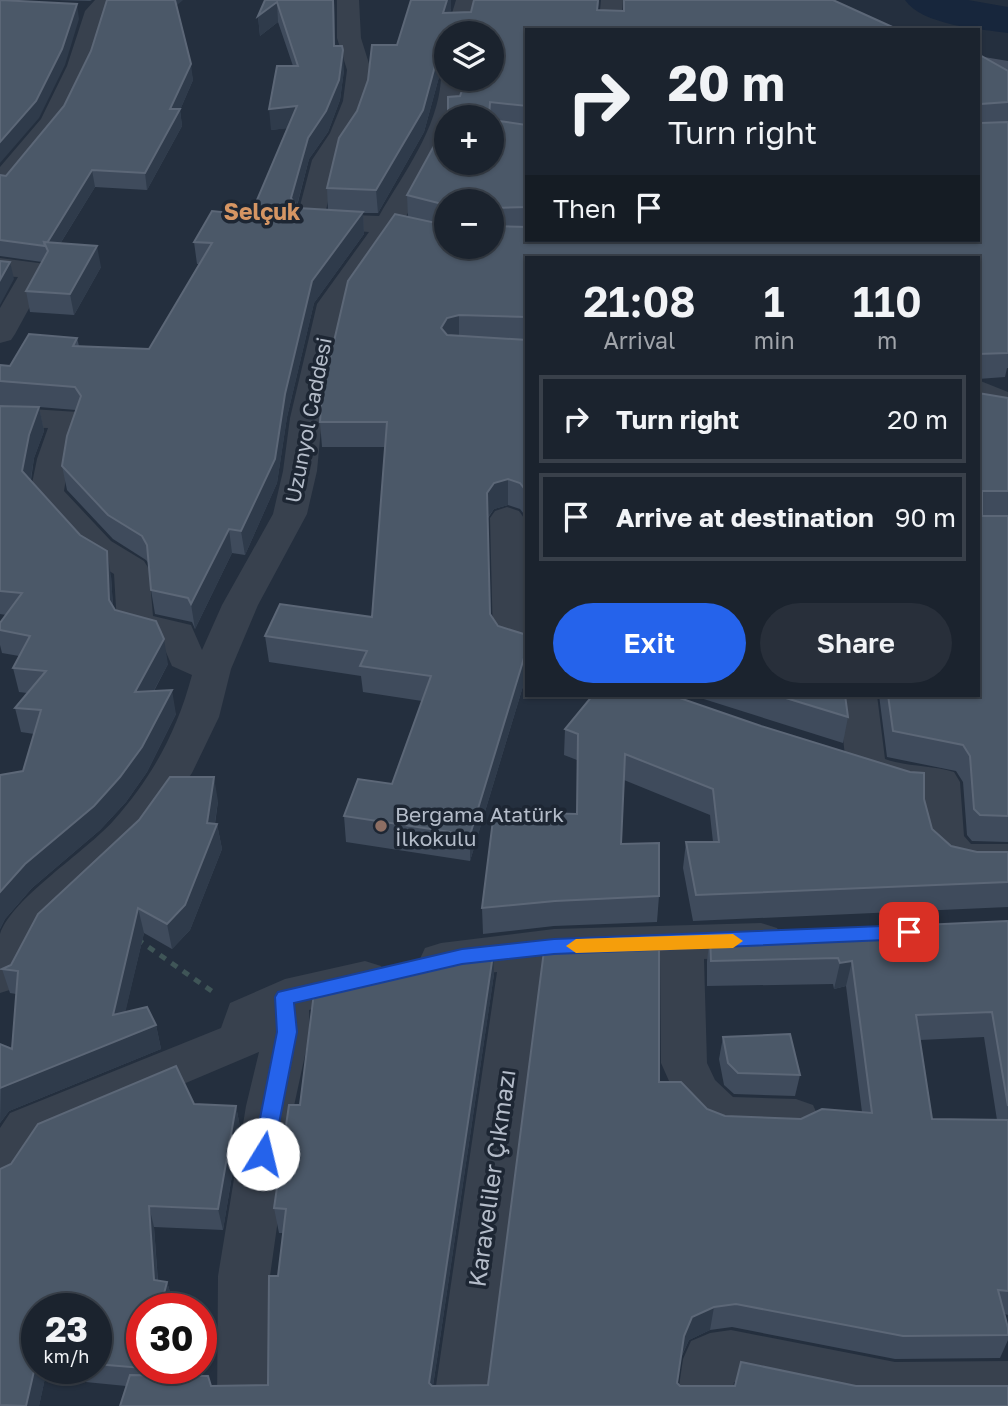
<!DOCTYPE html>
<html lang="en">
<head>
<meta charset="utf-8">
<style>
	:root { --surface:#1b232e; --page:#282f3a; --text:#f1f3f6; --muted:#a0a4aa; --line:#39404a; --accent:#2563eb }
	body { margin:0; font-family:"Golos Text",sans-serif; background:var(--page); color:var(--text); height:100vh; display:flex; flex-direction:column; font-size:26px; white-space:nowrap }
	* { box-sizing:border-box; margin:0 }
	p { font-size:23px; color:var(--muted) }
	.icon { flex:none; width:38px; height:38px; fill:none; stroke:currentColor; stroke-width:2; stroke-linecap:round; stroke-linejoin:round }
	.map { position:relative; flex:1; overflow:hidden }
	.sheet { position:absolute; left:525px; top:256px; width:455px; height:441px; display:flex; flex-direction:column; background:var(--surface); border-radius:0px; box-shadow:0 2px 5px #0004,0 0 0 2px var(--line) }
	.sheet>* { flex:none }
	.banner { position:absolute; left:525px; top:28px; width:455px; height:214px; border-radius:0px; box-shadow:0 2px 5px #0004,0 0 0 2px var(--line); background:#1b232e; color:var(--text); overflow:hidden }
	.controls { position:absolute; left:434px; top:21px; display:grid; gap:14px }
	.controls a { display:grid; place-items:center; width:70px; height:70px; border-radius:50%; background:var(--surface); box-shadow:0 2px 5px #0004,0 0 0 2px var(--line); font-size:35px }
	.speed { position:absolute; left:21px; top:1293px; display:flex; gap:14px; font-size:35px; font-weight:700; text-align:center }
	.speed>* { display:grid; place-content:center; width:91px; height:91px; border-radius:50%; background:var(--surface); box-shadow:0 2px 5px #0004,0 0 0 2px var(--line); line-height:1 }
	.speed small { font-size:18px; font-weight:400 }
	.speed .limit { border:10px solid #d22; background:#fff; color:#111 }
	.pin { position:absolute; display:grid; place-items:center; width:60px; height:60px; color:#fff; margin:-30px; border-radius:14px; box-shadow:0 4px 10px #0006 }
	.me { position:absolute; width:77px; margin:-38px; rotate:9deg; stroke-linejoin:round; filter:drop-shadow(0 0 5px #0008) }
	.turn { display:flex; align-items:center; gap:24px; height:147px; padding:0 28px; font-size:32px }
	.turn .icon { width:91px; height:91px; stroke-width:2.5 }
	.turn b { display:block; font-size:49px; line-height:60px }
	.then { display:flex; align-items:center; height:66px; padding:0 28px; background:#0003; gap:14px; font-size:26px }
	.eta { display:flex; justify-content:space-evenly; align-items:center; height:119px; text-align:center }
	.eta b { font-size:42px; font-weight:600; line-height:49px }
	.action { display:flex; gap:14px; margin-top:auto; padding:14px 28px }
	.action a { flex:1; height:80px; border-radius:42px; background:var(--accent); color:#fff; font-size:28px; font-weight:600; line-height:80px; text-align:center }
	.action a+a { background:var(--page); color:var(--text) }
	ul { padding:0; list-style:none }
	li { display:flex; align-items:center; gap:21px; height:88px; margin:0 14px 10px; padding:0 14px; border:4px solid var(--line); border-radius:0px }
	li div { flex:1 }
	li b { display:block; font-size:26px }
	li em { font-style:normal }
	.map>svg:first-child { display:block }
</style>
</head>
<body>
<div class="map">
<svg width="1008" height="1406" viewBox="0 0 1008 1406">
	<rect width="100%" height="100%" fill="#242f3e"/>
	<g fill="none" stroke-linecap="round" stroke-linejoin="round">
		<path fill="#17263c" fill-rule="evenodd" d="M905,0H968L1008,7V33C979,29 922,25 905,0Z"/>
		<polyline stroke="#3f5557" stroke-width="5" stroke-dasharray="7 7" stroke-linecap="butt" points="137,939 213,992"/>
		<g fill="#38414e" fill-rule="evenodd">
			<polygon points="95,0 120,0 107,14 91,66 65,121 9,190 0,192 0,167 41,119 67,66 85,11"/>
			<path d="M337,0H359L361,38L371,70L367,101L356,133L338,160L325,214L379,216C403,174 438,129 441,79L446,73V79H465L464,100L458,117H446V143L404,220L446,230V246L395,235L347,304L322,418L317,471L307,514L258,605L231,669L219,717L192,773L143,843L43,937L16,988L0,993C0,976 0,950 0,934C12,898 87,851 114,820C153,776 177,731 192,675L172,666L162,643L122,633L117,624L114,574L87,557L30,493L37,459L48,428L0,427V407L78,412L83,419L69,459L64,491L111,541L144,561L149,569L153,616L191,625L202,650L222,605L273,514L283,471L290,418L317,304L369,232L300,227L296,221L312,160L330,133L343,101L347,70L337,38Z"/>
			<polygon points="456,0 478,0 469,33 446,33"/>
			<polygon points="601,0 623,0 621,30 598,30"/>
			<polygon points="0,258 46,264 50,270 15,334 11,340 0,343 0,308 18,277 0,276"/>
			<polygon points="978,380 1008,392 1008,414 978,402"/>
			<polygon points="507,507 519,511 524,518 527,659 499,649 493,640 490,518 495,511"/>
			<path d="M839,695H877L885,759C908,767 931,765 954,772L960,782L964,836L971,844H1008V876C976,876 933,881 922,841C918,828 921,810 920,796H905L851,777C843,763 842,715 839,695Z"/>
			<polygon points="761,923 777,928 783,940 777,952 761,957 704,959 707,1063 715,1080 733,1097 796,1099 813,1105 820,1120 813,1135 796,1141 722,1138 705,1132 681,1108 661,1063 660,961 542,966 487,1406 433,1406 497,972 441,979 425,974 419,961 425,948 441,943 554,929"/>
			<polygon points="365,961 381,966 387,979 381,992 309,1010 310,1032 294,1106 270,1276 271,1406 217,1406 218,1276 246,1106 259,1052 44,1143 17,1184 0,1191 0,1128 10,1113 221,1028 230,1003 285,979"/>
			<polygon points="731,1330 895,1362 1008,1361 1008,1406 849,1406 734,1382 730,1406 676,1406 683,1359 691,1341 710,1333"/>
		</g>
		<polygon fill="#465061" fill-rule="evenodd" points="978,56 1008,61 1008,75 978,70"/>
	</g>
	<g fill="#3f4b5c" fill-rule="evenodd">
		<polygon points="52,0 92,0 90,1"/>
		<path d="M265,0H334L335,46L344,70L340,100L328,132L309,159L297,206L298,208L328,210L327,188L357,111L397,45L451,8L450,13L471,12L474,0H599L598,10L624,11L833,0L527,30V240H978V54L1008,71V368H1007L1005,377L978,379V257H527V527V518L520,509L508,505L494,509L488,518L490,614L498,626L527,635V673L470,861L346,842L344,816L392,784L422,701L363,692L361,676L269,662L265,636L372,617L385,447H322L320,422L408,217L407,195L492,163V117H448L460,96L492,79L446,33V71V70L439,77L424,132L378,213H363L364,234L314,303L287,417L277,483L245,555L232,553L195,629L192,622L155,614L151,590L149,564L146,560L113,539L67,490L62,466L76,410L39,407L44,431L34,458L31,480L111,576L113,607L115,610L168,664L154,691L176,714L147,772L126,802L100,830L32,888L5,919L0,929V775L23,771L34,734L21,732L15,708L27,693L19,692L13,668L19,656L2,653L0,645V623L6,615L0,614V406L31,407L0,405V365L10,366L77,338L79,346L149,349L199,264H197L194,242L254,207L287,128L271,130L293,66L278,22L260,36L258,16ZM446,201L492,247H446Z"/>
		<polygon points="177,6 193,80 180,110 182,126 147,190 95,187 60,244 101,267 74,315 30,312 26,291 42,262 0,256 0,175 6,176"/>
		<polygon points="978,393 1008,398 1008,842 972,841 967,835 963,782 956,771 887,757 879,695 978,695"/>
		<polygon points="691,695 845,695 848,717 843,743"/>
		<polygon points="565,729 924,799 932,829 951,846 977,852 1008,852 1008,907 693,921 683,868 686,842 713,842 710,815 624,780 621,844 659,896 657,922 554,926 483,934 482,908 577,814 577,760 564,755"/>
		<polygon points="218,801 215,824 217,824 222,849 190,930 172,949 144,933 125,1012 156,1025 161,1049 9,1111 0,1123 0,1044 12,1049 16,994 10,993 2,969 11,965"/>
		<path d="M1008,921V1315L1005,1314L1008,1328V1340L1000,1358L895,1359L732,1327L710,1330L689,1340L681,1358L677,1383L680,1386H735L741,1362L856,1386H1008V1406H120L126,1386L45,1378L39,1406H0V1169L11,1164L38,1124L176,1066L194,1104L236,1106L240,1127L223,1230L154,1227L158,1281L167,1282L173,1302L171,1309H142V1368H157L155,1375L208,1376L211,1386L268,1385L269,1276H278L283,1233H279L274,1208L289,1105H300L315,985L494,948V974L433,1386L488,1385L545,943L659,937V1082H681L707,1109L725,1116L801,1119L822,1109L862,1112L846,986L834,989L833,984L707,986V961L710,935ZM984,1037L997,1120L932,1119L920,1040ZM37,1309H96V1368H37Z"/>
		<polygon points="723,1037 800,1075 795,1096 734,1094 724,1085 719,1059"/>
	</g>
	<g fill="#2f3b4b">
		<polygon points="175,0 183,0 175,7"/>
		<polygon points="333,0 334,0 336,67 334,46"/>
		<polygon points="447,0 451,0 451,8 444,35 443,13"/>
		<polygon points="277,2 278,22 260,36 258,16"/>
		<polygon points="77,4 79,19 65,65 39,118 0,163 0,142"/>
		<polygon points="445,49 446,70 439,77 424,132 378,213 376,190 438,55"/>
		<polygon points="343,50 344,70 340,100 328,132 309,159 293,220 291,198 308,138"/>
		<polygon points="191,64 193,80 180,110 182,126 147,190 145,173 170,109"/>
		<polygon points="297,106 298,127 271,130 269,109"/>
		<polygon points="92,170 95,187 50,260 48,251 45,245"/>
		<polygon points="363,212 364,234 314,303 287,417 277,483 245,555 241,531 285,394 312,281"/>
		<polygon points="97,246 101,267 74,315 70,294"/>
		<polygon points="10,262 14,279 0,305 0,280"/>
		<polygon points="459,315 459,339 442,352 441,328 447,318"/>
		<polygon points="39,407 44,431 34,458 28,495 22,471 29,435"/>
		<polygon points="508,479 508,505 494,509 487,518 487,493 494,483"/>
		<polygon points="229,529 232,553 195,629 191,604"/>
		<polygon points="107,551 111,576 114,624 109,600"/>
		<polygon points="164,639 168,664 140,716 135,692"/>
		<polygon points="527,648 527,673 470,861 470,835"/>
		<polygon points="172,690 176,714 147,772 126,802 100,830 32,888 5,919 0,929 0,892"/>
		<polygon points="214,777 218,801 213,835 217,824 222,849 190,930 172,949 167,924 207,823"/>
		<polygon points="138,908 144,933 119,1039 113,1015"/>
		<polygon points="494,948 494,974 430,1406 429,1383"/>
		<polygon points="852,961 846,986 834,989 840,963"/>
		<polygon points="156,1025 161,1049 9,1111 0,1123 1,1087"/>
		<polygon points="236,1106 240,1127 223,1230 218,1209"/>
		<polygon points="149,1206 154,1227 159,1301 154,1280"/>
		<polygon points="167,1282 173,1302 171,1309 160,1309"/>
		<polygon points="714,1307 710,1330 689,1340 680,1359 684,1336 692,1317"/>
		<polygon points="37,1358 37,1368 41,1368 45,1378 39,1406 26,1406"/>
		<polygon points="146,1368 157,1368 152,1388"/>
	</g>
	<g fill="#4b5868" stroke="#5c6777" stroke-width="2">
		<polygon points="0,0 77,4 62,49 36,101 0,142"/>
		<polygon points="107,0 175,0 191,64 170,109 180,109 145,173 92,170 47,243 44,242 45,246 0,240 0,175 6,176 64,106 91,51"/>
		<polygon points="265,0 333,0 334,46 342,46 343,50 339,80 326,111 308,138 291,198 298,208 363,212 312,281 285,394 275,459 241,531 229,529 191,604 188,598 151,590 147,545 142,536 108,515 62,466 67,436 81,396 75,387 0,381 0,365 10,366 29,334 77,338 73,346 149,349 212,243 194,242 212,211 241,214 246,207 254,207 297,106 269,109 277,66 298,66 277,2 258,16"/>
		<polygon points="411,0 447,0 443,13 471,12 474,0 598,0 597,10 624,11 624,0 833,0 899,30 527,30 527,106 490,102 489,117 448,117 448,97 460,96 466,79 492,79 492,33 446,33 446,51 445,49 438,55 423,110 376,190 327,188 339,138 357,111 368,80 372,45 397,45"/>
		<polygon points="978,54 1008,71 1008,102 981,104 981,123 1008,122 1008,353 978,354 978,257 527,257 527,317 459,315 447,318 441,328 447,335 527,340 527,492 520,483 508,479 494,483 487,493 490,614 498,626 527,635 527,648 470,835 344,816 358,779 392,784 431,676 360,666 367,651 265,636 280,604 372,617 387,422 320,422 322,393 348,281 395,214 445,225 446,224 446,247 492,247 492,226 527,227 527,240 978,240"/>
		<polygon points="492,120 527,125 527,207 492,208 492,201 446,201 446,205 407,195 446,124 446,163 492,163"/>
		<polygon points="44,242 97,246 70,294 26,291 48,251"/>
		<polygon points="0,261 10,262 0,280"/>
		<polygon points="978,393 1008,398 1008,491 982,491 982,516 1008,516 1008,816 980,815 974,809 970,756 963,745 893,731 888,695 978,695"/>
		<polygon points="0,406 39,407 29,435 22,471 80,535 107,551 109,600 115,610 156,621 164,639 135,692 172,690 142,747 120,777 94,806 25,864 0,892 0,775 23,771 41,710 15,708 46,671 13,668 30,636 0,630 0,623 22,593 0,591"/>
		<polygon points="593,695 671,695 761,726 910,772 924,773 924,799 932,829 951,846 977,852 1008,852 1008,882 696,895 686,842 719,842 713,789 625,754 621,844 659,843 659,896 555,901 482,908 494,812 577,814 578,734 565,729"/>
		<polygon points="776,695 845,695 848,717"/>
		<polygon points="170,777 214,777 207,823 217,824 185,905 167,924 138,908 113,1015 147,1007 156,1025 0,1088 0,1044 12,1049 18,971 2,969 11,965 38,914 139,820"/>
		<polygon points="1008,921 1008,1106 992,1012 916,1015 932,1119 1008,1120 1008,1291 998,1290 1008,1328 1008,1335 903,1336 736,1304 714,1307 692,1317 684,1336 677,1383 680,1386 735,1386 741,1362 856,1386 1008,1386 1008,1406 120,1406 130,1375 208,1376 211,1386 268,1385 269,1276 278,1276 286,1209 274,1208 289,1105 300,1105 315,985 494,948 429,1383 432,1386 488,1385 545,943 659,937 659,1082 681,1082 707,1109 725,1116 801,1119 822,1109 872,1113 852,961 840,963 838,958 711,961 710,935"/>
		<polygon points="790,1034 800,1075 738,1073 728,1063 723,1037"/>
		<polygon points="176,1066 194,1104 236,1106 218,1209 149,1206 154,1280 167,1282 160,1309 142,1309 142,1368 96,1364 96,1309 37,1309 37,1358 26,1406 0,1405 0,1169 11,1164 38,1124"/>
	</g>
	<polygon fill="#2563eb" stroke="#184099" stroke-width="2" points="909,925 919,932 909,939 554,954 462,964 294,1003 297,1032 273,1154 270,1161 263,1163 256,1161 253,1154 277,1032 275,997 278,992 462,949 554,939"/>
	<polygon fill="#f59e0b" points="733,934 743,941 733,948 576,953 566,946 576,939"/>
	<circle fill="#8d6e63" stroke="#1d2633" stroke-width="2.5" cx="381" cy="826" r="7"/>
	<g text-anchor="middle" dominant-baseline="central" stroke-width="7" stroke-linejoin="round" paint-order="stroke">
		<g font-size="21" fill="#b4bcc9" stroke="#1d2633">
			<text transform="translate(308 420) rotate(-79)">Uzunyol Caddesi</text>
		</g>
		<g font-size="21" fill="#b4bcc9" stroke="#1d2633" text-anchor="start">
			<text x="395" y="814">Bergama Atatürk<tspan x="395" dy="24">İlkokulu</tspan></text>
		</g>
		<g font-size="23" font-weight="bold" fill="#d59563" stroke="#1d2633">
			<text x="262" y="211">Selçuk</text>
		</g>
		<g font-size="24" fill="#b4bcc9" stroke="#1d2633">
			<text transform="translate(491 1178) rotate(-82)">Karaveliler Çıkmazı</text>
		</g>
	</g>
</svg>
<div class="controls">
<a><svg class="icon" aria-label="layers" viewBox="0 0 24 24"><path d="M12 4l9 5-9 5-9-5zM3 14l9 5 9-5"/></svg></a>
<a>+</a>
<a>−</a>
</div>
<div class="speed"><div>23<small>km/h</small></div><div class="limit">30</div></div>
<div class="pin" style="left:909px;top:932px;background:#d93025"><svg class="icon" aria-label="arrive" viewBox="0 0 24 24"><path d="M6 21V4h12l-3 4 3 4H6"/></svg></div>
<svg class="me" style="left:263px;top:1154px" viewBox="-20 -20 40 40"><circle r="19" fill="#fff"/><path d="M0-13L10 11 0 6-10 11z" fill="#2563eb"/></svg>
<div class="banner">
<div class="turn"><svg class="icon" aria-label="right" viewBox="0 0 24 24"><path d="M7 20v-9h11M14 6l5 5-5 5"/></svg><div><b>20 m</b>Turn right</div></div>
<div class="then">Then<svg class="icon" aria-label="arrive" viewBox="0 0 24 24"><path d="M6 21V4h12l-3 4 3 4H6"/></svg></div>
</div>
<section class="sheet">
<div class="eta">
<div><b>21:08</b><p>Arrival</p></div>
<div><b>1</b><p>min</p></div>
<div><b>110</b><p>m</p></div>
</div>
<ul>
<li><svg class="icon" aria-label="right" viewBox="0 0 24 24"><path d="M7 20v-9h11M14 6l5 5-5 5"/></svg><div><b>Turn right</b></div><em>20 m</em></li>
<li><svg class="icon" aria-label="arrive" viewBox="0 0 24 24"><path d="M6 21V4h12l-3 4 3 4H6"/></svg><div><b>Arrive at destination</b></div><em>90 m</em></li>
</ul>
<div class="action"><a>Exit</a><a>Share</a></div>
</section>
</div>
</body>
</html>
